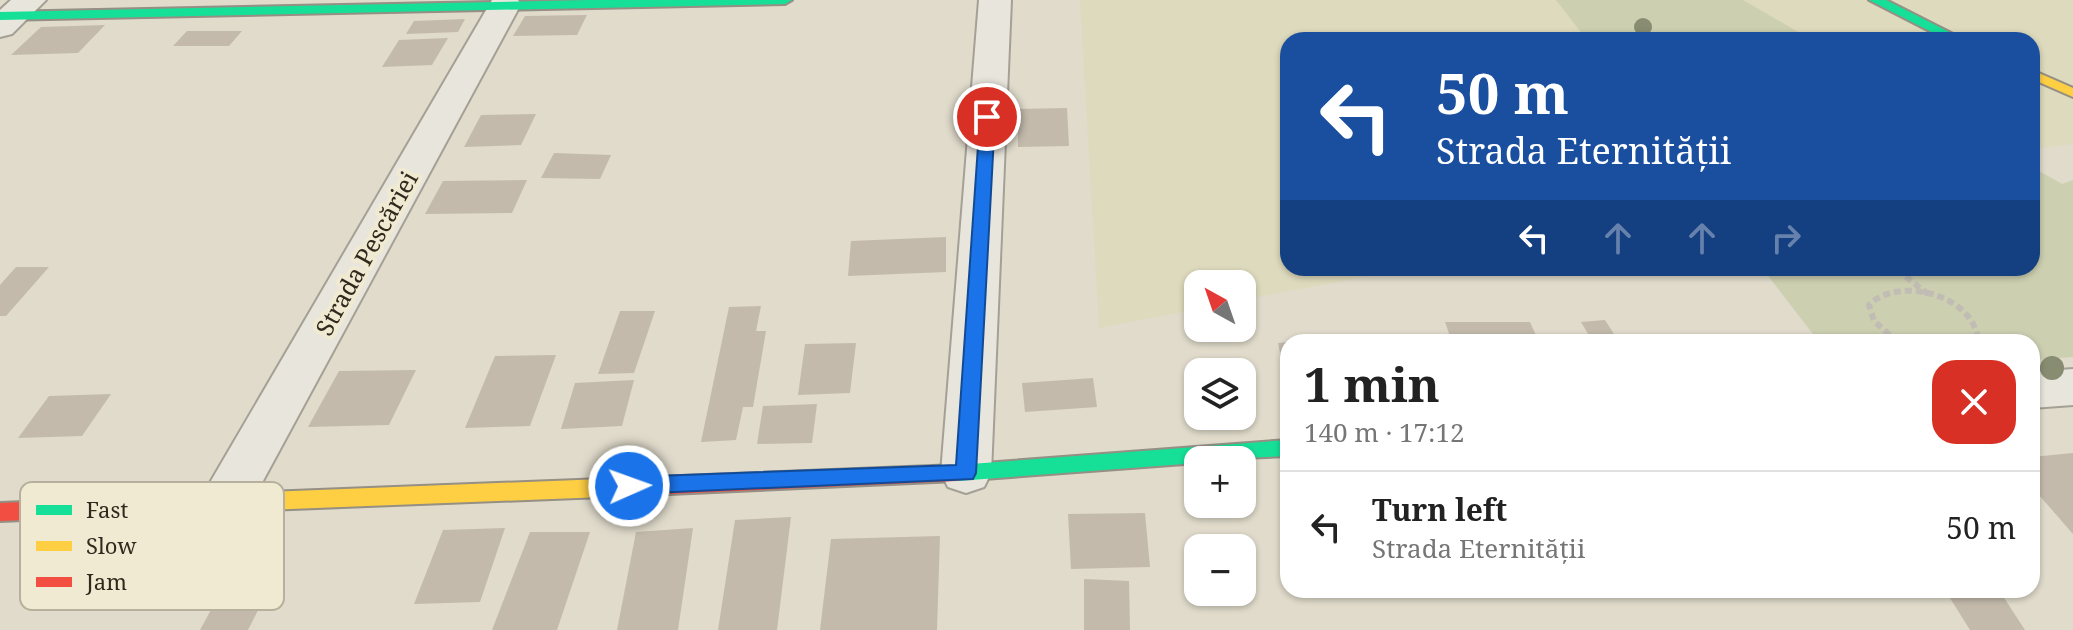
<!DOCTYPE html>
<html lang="en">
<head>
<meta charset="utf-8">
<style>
	:root { --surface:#fff; --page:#f2f2f2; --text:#222; --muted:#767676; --line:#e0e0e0 }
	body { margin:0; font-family:"Noto Serif",serif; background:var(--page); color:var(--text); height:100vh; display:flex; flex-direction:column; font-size:30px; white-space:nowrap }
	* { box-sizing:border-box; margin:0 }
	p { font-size:26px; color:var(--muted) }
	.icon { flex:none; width:44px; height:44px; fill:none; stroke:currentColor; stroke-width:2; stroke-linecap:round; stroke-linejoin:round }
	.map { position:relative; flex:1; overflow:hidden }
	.side { position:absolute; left:1280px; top:334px; width:760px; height:264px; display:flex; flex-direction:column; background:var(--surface); border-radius:24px; box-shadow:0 2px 6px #0004 }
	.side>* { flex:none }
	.hud { position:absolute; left:1280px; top:32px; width:760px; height:244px; border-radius:24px; box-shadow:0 2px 6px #0004; background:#1a4fa0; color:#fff; overflow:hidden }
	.needle { width:52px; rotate:320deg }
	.tools { position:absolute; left:1184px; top:270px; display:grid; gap:16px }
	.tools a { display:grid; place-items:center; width:72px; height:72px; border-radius:16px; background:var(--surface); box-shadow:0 2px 6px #0004; font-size:40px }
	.pin { position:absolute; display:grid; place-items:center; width:68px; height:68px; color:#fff; margin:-34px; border:4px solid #fff; border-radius:50%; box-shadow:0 2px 8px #0007 }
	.me { position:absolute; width:88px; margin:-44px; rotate:88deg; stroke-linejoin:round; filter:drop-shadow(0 0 6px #0008) }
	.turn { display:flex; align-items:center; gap:28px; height:168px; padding:0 24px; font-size:36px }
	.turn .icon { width:104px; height:104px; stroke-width:2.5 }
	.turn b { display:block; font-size:56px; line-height:68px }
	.lanes { display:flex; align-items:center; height:76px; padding:0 24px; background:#0003; justify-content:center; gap:40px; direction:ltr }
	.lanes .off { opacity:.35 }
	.round { display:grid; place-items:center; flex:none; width:84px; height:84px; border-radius:24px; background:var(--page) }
	.overview { display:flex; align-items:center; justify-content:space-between; height:136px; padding:0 24px }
	h1 { font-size:48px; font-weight:700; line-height:60px }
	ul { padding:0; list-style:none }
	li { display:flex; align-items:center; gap:24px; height:112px; padding:0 24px; border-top:2px solid var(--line) }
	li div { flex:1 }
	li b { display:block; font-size:30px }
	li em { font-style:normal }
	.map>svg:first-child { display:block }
</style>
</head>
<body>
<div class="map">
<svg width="2073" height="630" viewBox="0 0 2073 630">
	<rect width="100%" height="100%" fill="#e0dbcb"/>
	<polygon fill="#dedabd" points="1080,0 2073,0 2073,144 2032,149 2032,40 1288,40 1288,268 1411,268 1242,300 1242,284 1198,284 1198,309 1099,328"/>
	<g fill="#cccfb0">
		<polygon points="1556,0 1743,0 1812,40 1587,40"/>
		<polygon points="2032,167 2062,184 2073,180 2073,357 2032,360 2032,342 1819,342 1762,268 2032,268"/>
	</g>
	<g fill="#c3baac">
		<polygon points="587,15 577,35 513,36 525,16"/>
		<polygon points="465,19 458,32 406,34 414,21"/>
		<polygon points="105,25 78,53 11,55 41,27"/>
		<polygon points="187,31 242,31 229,46 173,46"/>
		<polygon points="448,38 432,65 382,67 399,40"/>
		<polygon points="1067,108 1069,146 1018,147 1018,109"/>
		<polygon points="536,114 521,145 464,147 481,115"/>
		<polygon points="554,153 611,155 600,179 541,178"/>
		<polygon points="527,180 512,213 425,214 443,181"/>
		<polygon points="946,237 946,272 848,276 851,241"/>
		<polygon points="16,267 49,267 6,316 0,316 0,285"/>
		<polygon points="761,306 756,331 766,331 753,407 743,407 736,440 701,442 729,307"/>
		<polygon points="620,311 655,311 634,373 598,374"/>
		<polygon points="1605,320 1619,342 1593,342 1581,322"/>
		<polygon points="1445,322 1530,322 1539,342 1452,342"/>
		<polygon points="1288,342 1288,377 1285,377 1278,343"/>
		<polygon points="856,343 850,393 798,395 805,344"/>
		<polygon points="556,355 530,426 465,428 495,356"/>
		<polygon points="416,370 389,425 308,427 339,371"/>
		<polygon points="1093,378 1097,407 1025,412 1022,383"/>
		<polygon points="634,380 622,426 561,429 575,383"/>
		<polygon points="111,394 82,436 18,438 49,396"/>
		<polygon points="817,404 812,443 757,444 763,406"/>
		<polygon points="2073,453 2073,534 2032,487 2032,457"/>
		<polygon points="1145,513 1150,567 1071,569 1068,514"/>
		<polygon points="791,517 777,630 718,630 735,520"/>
		<polygon points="505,528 480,602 414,604 443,530"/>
		<polygon points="693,528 678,630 617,630 636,532"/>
		<polygon points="530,532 590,532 557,630 492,630"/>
		<polygon points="940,536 937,630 820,630 831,539"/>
		<polygon points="284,559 248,630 200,630 238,560"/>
		<polygon points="1084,579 1129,581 1130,630 1084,630"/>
		<polygon points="1945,590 1999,590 2025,630 1970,630"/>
	</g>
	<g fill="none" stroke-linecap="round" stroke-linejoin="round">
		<defs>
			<g id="street">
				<polygon points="11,0 46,0 12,34 0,37 0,10"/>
				<polygon points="492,0 518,0 521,4 244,516 226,522 208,516 200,501 208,486"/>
				<polygon points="979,0 1011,0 991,473 984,487 966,493 948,487 941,473"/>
				<polygon points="2073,369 2073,405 2032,408 2032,372"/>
			</g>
			<g id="fast">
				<polygon points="591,0 792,0 785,4 0,20 0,12"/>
				<polygon points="1869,0 1886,0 1965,40 1947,40"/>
				<polygon points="1288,440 1288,456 1198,460 1198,463 957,481 950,479 947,473 950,467 957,465"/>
			</g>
			<g id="slow">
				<polygon points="2032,70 2073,88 2073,97 2032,79"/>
				<polygon points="603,479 610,482 613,488 610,494 603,497 238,511 231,508 228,502 231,496 238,493"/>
			</g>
			<g id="jam">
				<polygon points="957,465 964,467 967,473 964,479 957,481 603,497 596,494 593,488 596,482 603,479"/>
				<polygon points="238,493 245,496 248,502 245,508 238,511 0,521 0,503"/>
			</g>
		</defs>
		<use href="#street" stroke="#a5a095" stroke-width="4"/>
		<use href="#fast" stroke="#958f84" stroke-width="4"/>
		<use href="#slow" stroke="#958f84" stroke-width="4"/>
		<use href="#jam" stroke="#958f84" stroke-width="4"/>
		<polyline stroke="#c1bdb4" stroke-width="4" stroke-dasharray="5 3" stroke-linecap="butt" points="1894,268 1900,272"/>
		<g stroke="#c1bdb4" stroke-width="6" stroke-dasharray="7 4" stroke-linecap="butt">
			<polyline points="1897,270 1928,294"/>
			<path d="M1898,342L1874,321L1869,305C1894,280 1950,290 1970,319C1975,325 1977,335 1980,342"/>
		</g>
		<use href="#street" fill="#e8e5dc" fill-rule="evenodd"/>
		<use href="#fast" fill="#16e098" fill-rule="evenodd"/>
		<use href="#slow" fill="#ffcf43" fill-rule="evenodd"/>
		<use href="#jam" fill="#f24e42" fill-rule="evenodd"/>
	</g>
	<g fill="#888c71">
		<circle cx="1643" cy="27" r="9"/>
		<circle cx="2052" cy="368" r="12"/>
	</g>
	<polygon fill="#1a73e8" stroke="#114b97" stroke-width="2" points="987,112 995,117 976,473 973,479 629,494 622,492 619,486 622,480 629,477 956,465 980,117"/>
	<g text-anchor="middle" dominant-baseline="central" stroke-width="8" stroke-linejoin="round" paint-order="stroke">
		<g font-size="24" fill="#32291e" stroke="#f0ead2">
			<text transform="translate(366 253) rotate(-61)">Strada Pescăriei</text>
		</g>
	</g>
	<rect x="20" y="482" width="264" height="128" rx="12" fill="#f0ead2" stroke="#b7b09c" stroke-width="2"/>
	<rect x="36" y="505" width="36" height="10" fill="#16e098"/>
	<rect x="36" y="541" width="36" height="10" fill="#ffcf43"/>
	<rect x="36" y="577" width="36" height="10" fill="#f24e42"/>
	<g font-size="22" fill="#32291e">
		<text x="86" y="518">Fast</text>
		<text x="86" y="554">Slow</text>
		<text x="86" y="590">Jam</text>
	</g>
</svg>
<div class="tools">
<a><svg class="needle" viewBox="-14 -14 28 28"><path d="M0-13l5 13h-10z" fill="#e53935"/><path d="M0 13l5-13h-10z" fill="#767676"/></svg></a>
<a><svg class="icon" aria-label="layers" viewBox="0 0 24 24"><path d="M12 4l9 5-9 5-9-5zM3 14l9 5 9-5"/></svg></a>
<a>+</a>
<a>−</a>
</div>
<div class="pin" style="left:987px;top:117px;background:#d93025"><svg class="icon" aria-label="arrive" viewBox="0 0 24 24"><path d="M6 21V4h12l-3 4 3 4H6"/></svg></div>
<svg class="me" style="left:629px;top:486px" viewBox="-20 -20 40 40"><circle r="17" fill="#1a73e8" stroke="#fff" stroke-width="3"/><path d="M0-11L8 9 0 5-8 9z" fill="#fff"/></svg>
<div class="hud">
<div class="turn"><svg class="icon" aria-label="left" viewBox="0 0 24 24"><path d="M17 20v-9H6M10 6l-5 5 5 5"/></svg><div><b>50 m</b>Strada Eternității</div></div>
<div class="lanes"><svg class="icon" aria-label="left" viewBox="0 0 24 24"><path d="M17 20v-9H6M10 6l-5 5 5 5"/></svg><svg class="icon off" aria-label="ahead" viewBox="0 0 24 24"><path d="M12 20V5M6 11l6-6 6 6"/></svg><svg class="icon off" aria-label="ahead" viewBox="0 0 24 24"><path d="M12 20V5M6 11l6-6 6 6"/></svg><svg class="icon off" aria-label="right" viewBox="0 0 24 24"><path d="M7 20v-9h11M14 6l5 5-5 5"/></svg></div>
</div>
<section class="side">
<div class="overview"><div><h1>1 min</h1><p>140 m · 17:12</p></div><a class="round" style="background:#d93025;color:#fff"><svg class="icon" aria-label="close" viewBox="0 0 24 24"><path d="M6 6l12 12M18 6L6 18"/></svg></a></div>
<ul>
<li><svg class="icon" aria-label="left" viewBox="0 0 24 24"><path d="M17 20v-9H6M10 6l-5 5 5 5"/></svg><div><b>Turn left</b><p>Strada Eternității</p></div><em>50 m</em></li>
</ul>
</section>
</div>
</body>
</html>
